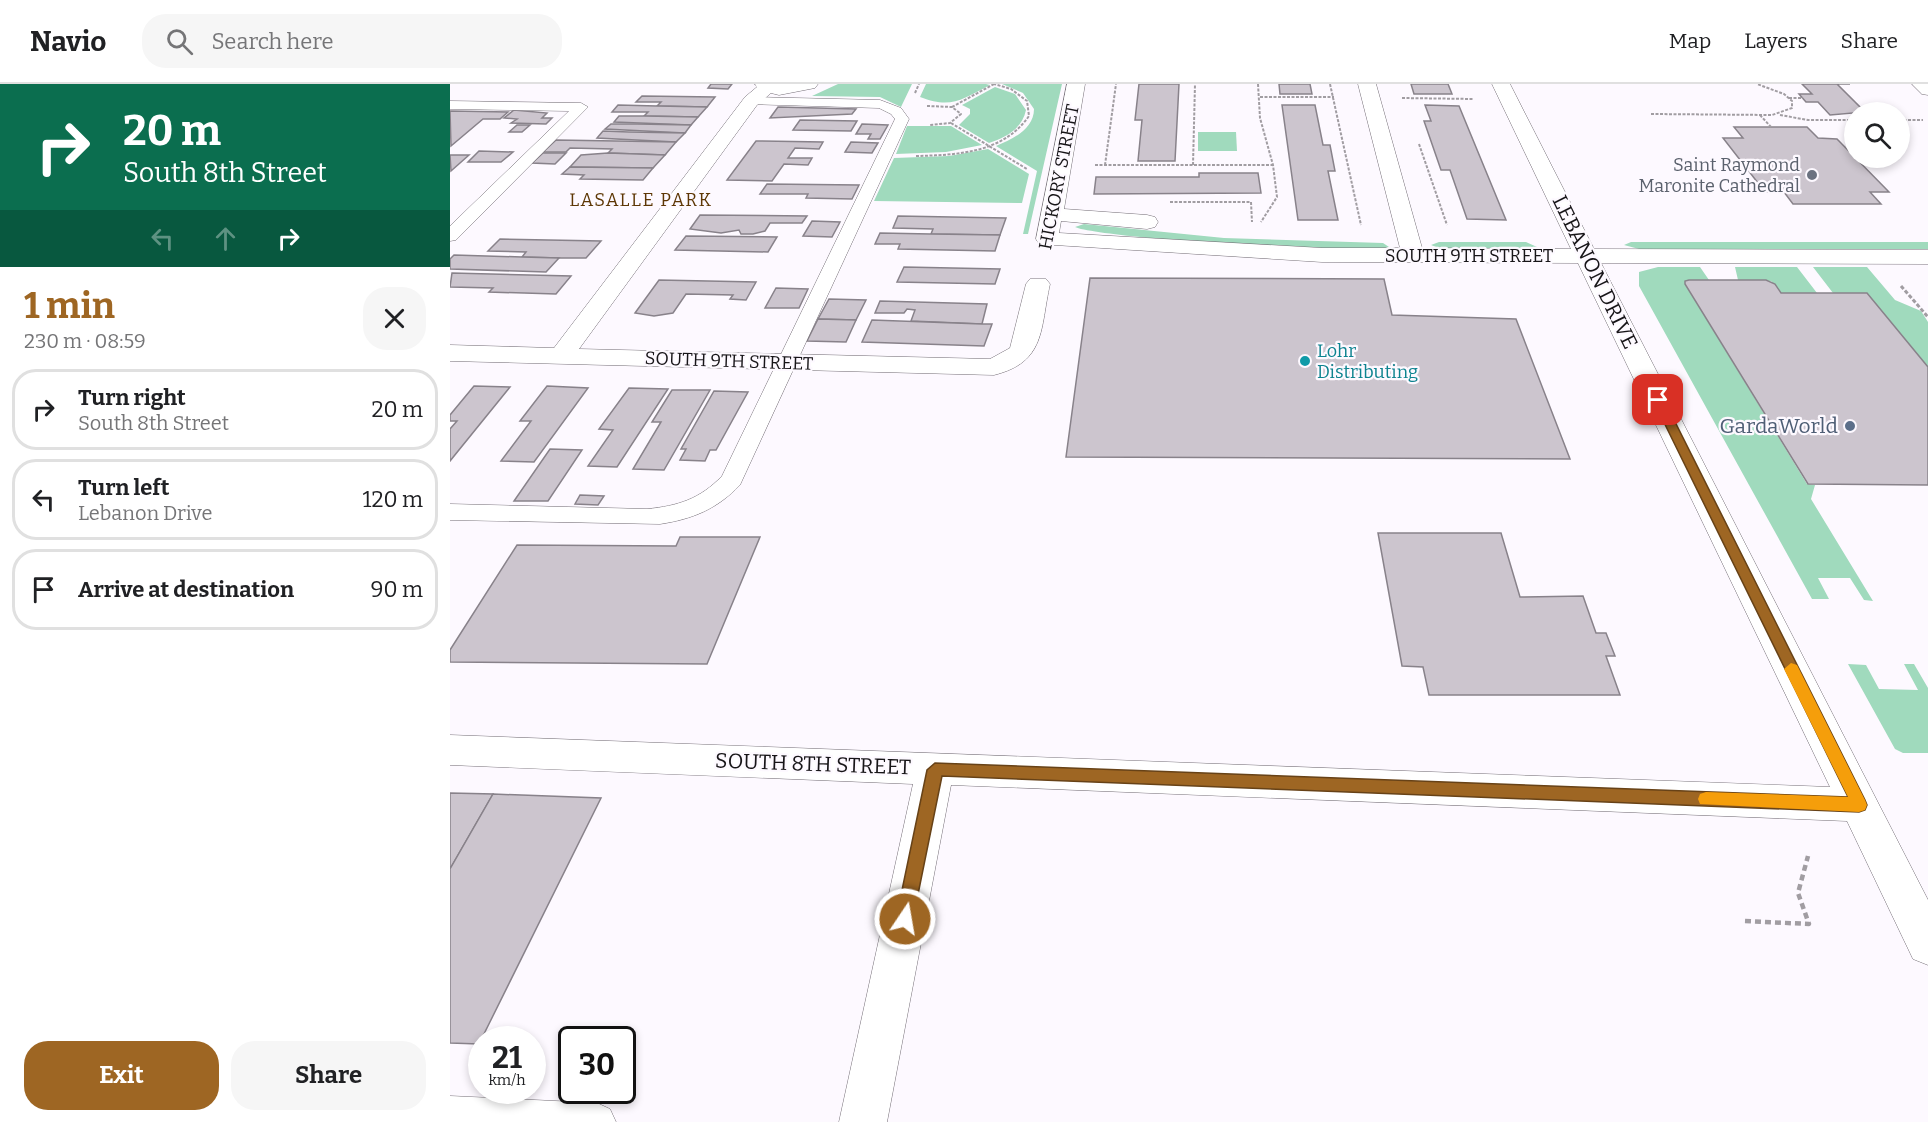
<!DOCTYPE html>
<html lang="en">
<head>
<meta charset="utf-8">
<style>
	:root { --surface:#fff; --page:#f6f6f6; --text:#202124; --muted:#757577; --line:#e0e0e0; --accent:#9e6623 }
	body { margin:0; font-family:Bitter,serif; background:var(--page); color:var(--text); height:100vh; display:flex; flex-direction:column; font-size:22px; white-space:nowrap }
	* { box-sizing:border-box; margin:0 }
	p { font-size:20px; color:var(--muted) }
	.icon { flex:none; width:33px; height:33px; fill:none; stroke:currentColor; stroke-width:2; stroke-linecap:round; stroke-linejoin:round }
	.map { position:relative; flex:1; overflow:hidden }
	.sheet { display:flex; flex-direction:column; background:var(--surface); width:450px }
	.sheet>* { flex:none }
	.banner { background:#0b6e4f; color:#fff; overflow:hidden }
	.tools { position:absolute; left:1394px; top:18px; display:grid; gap:12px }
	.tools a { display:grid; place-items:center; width:66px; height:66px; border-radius:50%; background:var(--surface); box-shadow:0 3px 9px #0003; font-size:30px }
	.speed { position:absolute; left:18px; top:942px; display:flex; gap:12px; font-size:30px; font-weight:700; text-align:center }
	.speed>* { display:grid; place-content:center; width:78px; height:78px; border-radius:50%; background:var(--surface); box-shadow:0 3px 9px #0003; line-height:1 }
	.speed small { font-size:15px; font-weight:400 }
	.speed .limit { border:3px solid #111; border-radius:9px; background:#fff; color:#111 }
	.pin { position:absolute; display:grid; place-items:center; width:51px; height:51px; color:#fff; margin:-26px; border-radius:12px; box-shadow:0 3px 9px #0006 }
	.me { position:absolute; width:66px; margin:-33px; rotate:12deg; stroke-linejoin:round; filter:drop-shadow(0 0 4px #0008) }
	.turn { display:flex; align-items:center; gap:21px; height:126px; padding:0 24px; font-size:27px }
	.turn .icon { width:78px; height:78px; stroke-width:2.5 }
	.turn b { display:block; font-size:42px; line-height:51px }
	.lanes { display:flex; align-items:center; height:57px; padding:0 24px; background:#0003; justify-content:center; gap:30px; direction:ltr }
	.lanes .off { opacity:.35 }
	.round { display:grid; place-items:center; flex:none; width:63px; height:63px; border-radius:24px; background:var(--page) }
	.summary { display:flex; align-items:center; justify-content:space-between; height:102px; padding:0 24px }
	h1 { font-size:36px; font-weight:700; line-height:45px; color:var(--accent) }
	.cta { display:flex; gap:12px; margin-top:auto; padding:12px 24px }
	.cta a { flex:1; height:69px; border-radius:24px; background:var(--accent); color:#fff; font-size:24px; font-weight:700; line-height:69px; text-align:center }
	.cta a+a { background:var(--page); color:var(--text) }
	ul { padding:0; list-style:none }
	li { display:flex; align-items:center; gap:18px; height:81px; margin:0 12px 9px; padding:0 12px; border:3px solid var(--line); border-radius:24px }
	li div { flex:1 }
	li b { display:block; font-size:22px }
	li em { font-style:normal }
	header { display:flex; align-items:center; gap:36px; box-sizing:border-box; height:84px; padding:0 30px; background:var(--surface); border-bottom:2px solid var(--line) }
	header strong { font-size:28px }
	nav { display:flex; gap:33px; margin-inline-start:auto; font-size:21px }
	.search { width:420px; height:54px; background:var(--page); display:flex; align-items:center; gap:15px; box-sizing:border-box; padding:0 21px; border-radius:24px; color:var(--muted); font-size:22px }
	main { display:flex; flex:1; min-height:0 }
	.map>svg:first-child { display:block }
</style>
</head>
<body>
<header>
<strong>Navio</strong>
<div class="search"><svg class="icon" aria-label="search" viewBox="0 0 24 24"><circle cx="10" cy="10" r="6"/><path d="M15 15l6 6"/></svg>Search here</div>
<nav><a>Map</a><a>Layers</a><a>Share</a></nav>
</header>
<main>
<section class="sheet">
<div class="banner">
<div class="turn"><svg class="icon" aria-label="right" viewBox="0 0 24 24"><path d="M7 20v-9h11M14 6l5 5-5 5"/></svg><div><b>20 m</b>South 8th Street</div></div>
<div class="lanes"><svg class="icon off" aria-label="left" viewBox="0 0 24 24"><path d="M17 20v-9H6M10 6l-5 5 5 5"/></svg><svg class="icon off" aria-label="ahead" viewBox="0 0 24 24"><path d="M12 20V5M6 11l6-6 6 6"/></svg><svg class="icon" aria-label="right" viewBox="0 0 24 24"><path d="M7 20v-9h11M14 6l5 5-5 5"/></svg></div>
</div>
<div class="summary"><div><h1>1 min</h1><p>230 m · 08:59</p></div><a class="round"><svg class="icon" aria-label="close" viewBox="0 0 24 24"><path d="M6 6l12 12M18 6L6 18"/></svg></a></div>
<ul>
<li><svg class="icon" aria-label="right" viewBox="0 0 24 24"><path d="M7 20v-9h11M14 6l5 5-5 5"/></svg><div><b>Turn right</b><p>South 8th Street</p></div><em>20 m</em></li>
<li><svg class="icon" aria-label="left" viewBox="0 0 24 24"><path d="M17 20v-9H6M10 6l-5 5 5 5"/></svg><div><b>Turn left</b><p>Lebanon Drive</p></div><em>120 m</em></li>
<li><svg class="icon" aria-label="arrive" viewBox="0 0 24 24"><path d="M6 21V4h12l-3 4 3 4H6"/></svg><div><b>Arrive at destination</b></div><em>90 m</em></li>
</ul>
<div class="cta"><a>Exit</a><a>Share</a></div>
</section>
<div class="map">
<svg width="1478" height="1038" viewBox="0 0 1478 1038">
	<rect width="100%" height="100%" fill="#fdf9ff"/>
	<g fill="#a0dabd">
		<polygon points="388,0 462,0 451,23 430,13 362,12"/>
		<path d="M476,0H536L540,1C511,16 501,25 470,13Z"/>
		<path d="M552,0H612L578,150H573L587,87L546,62C563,55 584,45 584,25L573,9Z"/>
		<path d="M545,3L565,10L576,26C572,45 556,53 539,59L509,41L520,30V25L512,21Z"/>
		<polygon points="457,42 501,42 532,61 496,68 446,70"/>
		<polygon points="748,48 786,48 787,67 748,67"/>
		<polygon points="538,65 579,90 572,119 424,117 444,74 499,72"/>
		<path d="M634,140L774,154L933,159L939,163C917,172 648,154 625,143Z"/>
		<polygon points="989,158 1076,158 1087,163 1079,166 991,165 981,161"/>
		<polygon points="1181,158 1478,158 1478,165 1189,165 1174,161"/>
		<polygon points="1208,183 1250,183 1259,196 1239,196 1235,200 1357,400 1365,401 1361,415 1423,517 1414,516 1400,494 1368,494 1379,515 1362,515 1189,202 1189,188"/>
		<polygon points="1285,183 1347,183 1367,209 1331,209 1321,197 1288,196"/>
		<polygon points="1363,183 1417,183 1445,216 1471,227 1478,238 1478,283 1417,209 1383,209"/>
		<polygon points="1398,580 1416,581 1429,605 1468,606 1454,580 1464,580 1478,604 1478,669 1453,669 1445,665"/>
	</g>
	<g fill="#ccc5ce" stroke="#88828a" stroke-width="1.5">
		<polygon points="261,0 282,0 278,5 258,4"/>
		<polygon points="689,0 729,0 725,77 688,77 692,36 685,36"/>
		<polygon points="829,0 860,0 862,10 830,10"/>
		<polygon points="961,0 998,0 1002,10 964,10"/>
		<polygon points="1352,0 1400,0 1387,0 1415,28 1380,31 1368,18 1356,18 1349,10 1362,10"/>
		<polygon points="192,12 265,13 257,23 207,22 211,18 186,18"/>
		<polygon points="168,21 207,22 257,23 248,33 194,32 198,28 162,28"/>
		<polygon points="832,21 865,21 873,61 880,61 885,87 878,87 888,136 848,136"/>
		<polygon points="975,21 1009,22 1056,136 1017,135 1000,86 991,86 974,37 981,37"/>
		<polygon points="328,23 406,25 402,30 320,34"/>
		<polygon points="64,26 97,29 92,34 102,34 96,40 61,39 67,35 54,34"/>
		<polygon points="0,27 58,28 50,35 33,35 1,62"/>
		<polygon points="169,32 194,32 248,33 241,41 164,38"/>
		<polygon points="350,36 407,37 401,47 343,46"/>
		<polygon points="161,40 187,40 241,41 235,49 155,45"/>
		<polygon points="412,40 438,41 430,55 418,55 421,50 406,50"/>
		<polygon points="67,41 80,41 72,48 59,48"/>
		<polygon points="1284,43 1357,43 1368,54 1387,55 1439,108 1420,108 1431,120 1343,120 1334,108 1315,108 1273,54 1293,54"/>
		<polygon points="153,47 179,48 235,49 226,58 147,54"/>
		<polygon points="106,56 226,58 215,71 158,69 162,65 120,64 116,68 93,68"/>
		<polygon points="306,57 373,58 369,65 345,64 338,74 362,74 358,81 334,80 322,97 277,96"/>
		<polygon points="401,58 428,59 422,69 395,68"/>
		<polygon points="29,67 63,68 51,78 18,78"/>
		<polygon points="93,69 116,69 105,80 82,79"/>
		<polygon points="158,69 215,71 203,84 120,83 131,71"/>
		<polygon points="0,71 19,71 1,87"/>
		<polygon points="120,83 203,84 193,96 130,95 134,91 112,90"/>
		<polygon points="749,89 808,89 811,109 644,110 646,93 749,93"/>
		<polygon points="317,100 409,101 402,115 356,114 358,110 310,110"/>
		<polygon points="250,131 357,132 352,139 320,139 315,147 303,150 291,150 289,146 271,149 240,145"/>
		<polygon points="448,132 556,134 550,151 481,150 483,145 443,144"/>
		<polygon points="362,137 390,138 382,153 353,152"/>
		<polygon points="430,149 481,150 550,151 545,167 448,165 450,160 425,160"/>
		<polygon points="236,152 327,153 318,168 225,166"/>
		<polygon points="50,155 151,157 136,174 109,174 72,173 76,168 38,167"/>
		<polygon points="4,171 72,173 109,174 96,188 0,185 0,175"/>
		<polygon points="454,183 550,185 545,200 447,198"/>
		<polygon points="2,189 121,192 106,210 39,208 43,204 0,203"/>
		<polygon points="640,194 934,195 942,231 1066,235 1120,375 616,373"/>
		<polygon points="209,196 306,198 296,216 280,215 283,211 236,210 223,229 204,232 185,229"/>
		<polygon points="1239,196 1316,196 1325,200 1331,209 1417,209 1478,283 1478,401 1358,400 1235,200 1235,197"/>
		<polygon points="326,204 358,205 349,224 315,224"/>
		<polygon points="379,215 416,216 406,236 368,235"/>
		<polygon points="430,217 537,220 532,240 461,237 465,226 457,225 454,229 425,229"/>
		<polygon points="368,235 406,236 396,258 357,257"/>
		<polygon points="422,236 532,240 542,240 534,262 412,258"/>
		<polygon points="24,302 60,303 0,377 0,345 7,337 0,337 0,331"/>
		<polygon points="97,302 138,304 84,378 51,377 81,337 70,337"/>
		<polygon points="179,304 218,305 167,383 138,382 163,346 149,345"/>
		<polygon points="222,306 260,306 214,386 183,385 211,338 202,338"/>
		<polygon points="264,307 298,308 266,366 260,366 255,377 230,376 236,365 231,365"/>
		<polygon points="100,365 132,366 98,417 64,417"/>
		<polygon points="130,411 154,412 148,421 125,420"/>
		<polygon points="928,449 1051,449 1070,513 1133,512 1146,549 1156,549 1165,572 1156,572 1170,611 979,611 973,583 952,582"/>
		<polygon points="230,453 310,453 257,580 0,578 0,566 67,461 226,462"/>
		<polygon points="0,709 43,710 0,785"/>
		<polygon points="43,710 151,714 29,960 0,959 0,785"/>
	</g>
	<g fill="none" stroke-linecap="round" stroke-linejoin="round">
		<defs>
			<g id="service">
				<path d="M301,13L430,16L451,24L459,35L290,401C267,425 243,435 210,440L0,436V420L197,425C228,422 250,415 272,392L445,35L441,30L429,24L296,20L294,17Z"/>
				<polygon points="0,17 131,19 138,23 6,156 0,157 0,142 119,27 0,25"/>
				<polygon points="0,1012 147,1019 160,1025 166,1038 0,1038"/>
			</g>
			<g id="minor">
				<path d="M305,0H368L365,4L329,11L321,9L307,21L129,265L540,275L560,264L576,200L580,195H596L600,200C590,245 596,278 544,291L0,277V261L104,264L295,13L307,3Z"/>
				<polygon points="617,0 635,0 614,125 697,131 705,133 708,138 705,143 697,145 611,137 609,149 872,164 950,164 908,0 926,0 972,164 1121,165 1042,0 1060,0 1144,165 1478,166 1478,180 1151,179 1478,816 1478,881 1463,875 1397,737 501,701 437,1038 389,1038 463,700 0,681 0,651 1380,703 1128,179 872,178 589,160 586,155"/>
			</g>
			<polygon id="secondary" points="1462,0 1478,0 1478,11 1472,10"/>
		</defs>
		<use href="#service" stroke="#746e76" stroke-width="1"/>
		<use href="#minor" stroke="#746e76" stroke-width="1"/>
		<use href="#secondary" stroke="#746e76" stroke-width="1"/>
		<g stroke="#a19da2" stroke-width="2" stroke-dasharray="3 1.5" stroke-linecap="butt">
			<polyline points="808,0 810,34 823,81 827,113 811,138"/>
			<polyline points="880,0 911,141"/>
			<polyline points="465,9 469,0"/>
			<polyline points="810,13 884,13"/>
			<polyline points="952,14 1023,15"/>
			<polyline points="1339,14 1353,14"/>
			<polyline points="477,22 502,23 511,30 500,39 480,41"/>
			<polyline points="502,23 544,0"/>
			<polyline points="1201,30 1322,31 1342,24 1342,17 1334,10 1307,0"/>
			<polyline points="1310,31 1321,43"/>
			<polyline points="1330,31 1358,36 1404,36"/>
			<polyline points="1449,36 1473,36"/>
			<polyline points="501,39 577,85"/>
			<polyline points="969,60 997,141"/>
			<path d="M466,72C508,71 553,69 579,32L577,17L561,5L544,0"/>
			<polyline points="645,81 823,81"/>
			<polyline points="655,81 666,0"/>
			<polyline points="743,81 745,0"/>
			<polyline points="720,118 801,118 802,138"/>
		</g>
		<polyline stroke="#a19da2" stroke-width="3" stroke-dasharray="4 2" stroke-linecap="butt" points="1451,202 1478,233"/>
		<polyline stroke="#a19da2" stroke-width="4.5" stroke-dasharray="6 4" stroke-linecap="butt" points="1295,837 1359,840 1348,809 1358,772"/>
		<use href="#service" fill="#fff" fill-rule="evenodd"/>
		<use href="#minor" fill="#fff" fill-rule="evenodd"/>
		<use href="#secondary" fill="#fff" fill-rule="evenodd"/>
	</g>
	<polygon fill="#9e6623" stroke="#674217" stroke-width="1.5" points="1204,313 1214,316 1415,716 1417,721 1415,726 1409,728 492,692 463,835 461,840 455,843 448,840 446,835 477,686 485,679 1398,713 1203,316"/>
	<polygon fill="#f59e0b" points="1341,579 1347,581 1415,716 1417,721 1415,726 1409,728 1250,720 1248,715 1250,710 1256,708 1398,713 1334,585"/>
	<circle fill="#6b7280" stroke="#fdf9ff" stroke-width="2" cx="1362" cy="91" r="6"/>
	<circle fill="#0f9aa8" stroke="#fdf9ff" stroke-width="2" cx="855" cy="277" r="6"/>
	<circle fill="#5c6f8a" stroke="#fdf9ff" stroke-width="2" cx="1400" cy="342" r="6"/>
	<g text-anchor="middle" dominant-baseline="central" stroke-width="4.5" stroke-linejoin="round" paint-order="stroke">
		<g font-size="18" fill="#5b616d" stroke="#fdf9ff" text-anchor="end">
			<text x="1350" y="81">Saint Raymond<tspan x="1350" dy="21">Maronite Cathedral</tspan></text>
		</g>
		<g font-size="18" fill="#171518" stroke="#fdf9ff">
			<text transform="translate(609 93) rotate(-79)">HICKORY STREET</text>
			<text x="1019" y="172">SOUTH 9TH STREET</text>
			<text transform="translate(279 277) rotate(2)">SOUTH 9TH STREET</text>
		</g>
		<g font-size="18" letter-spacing="1.5" fill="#5d3705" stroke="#fdf9ff">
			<text x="191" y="116">LASALLE PARK</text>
		</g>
		<g font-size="18" fill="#0d838f" stroke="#fdf9ff" text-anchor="start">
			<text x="867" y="267">Lohr<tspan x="867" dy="21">Distributing</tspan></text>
		</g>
		<g font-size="21" fill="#171518" stroke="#fdf9ff">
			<text transform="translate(1145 188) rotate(64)">LEBANON DRIVE</text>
			<text transform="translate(363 680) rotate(2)">SOUTH 8TH STREET</text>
		</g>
		<g font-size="21" fill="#4e5e75" stroke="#fdf9ff" text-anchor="end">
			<text x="1388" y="342">GardaWorld</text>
		</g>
	</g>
</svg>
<div class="tools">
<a><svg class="icon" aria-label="search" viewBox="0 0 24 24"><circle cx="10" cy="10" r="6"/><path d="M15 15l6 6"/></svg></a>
</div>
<div class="speed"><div>21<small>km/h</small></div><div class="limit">30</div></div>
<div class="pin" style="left:1208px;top:316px;background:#d93025"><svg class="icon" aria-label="arrive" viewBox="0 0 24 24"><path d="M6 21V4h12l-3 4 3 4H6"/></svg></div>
<svg class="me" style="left:455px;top:835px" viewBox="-20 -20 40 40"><circle r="17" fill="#9e6623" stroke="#fff" stroke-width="3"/><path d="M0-11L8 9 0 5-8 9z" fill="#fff"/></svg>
</div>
</main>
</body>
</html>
